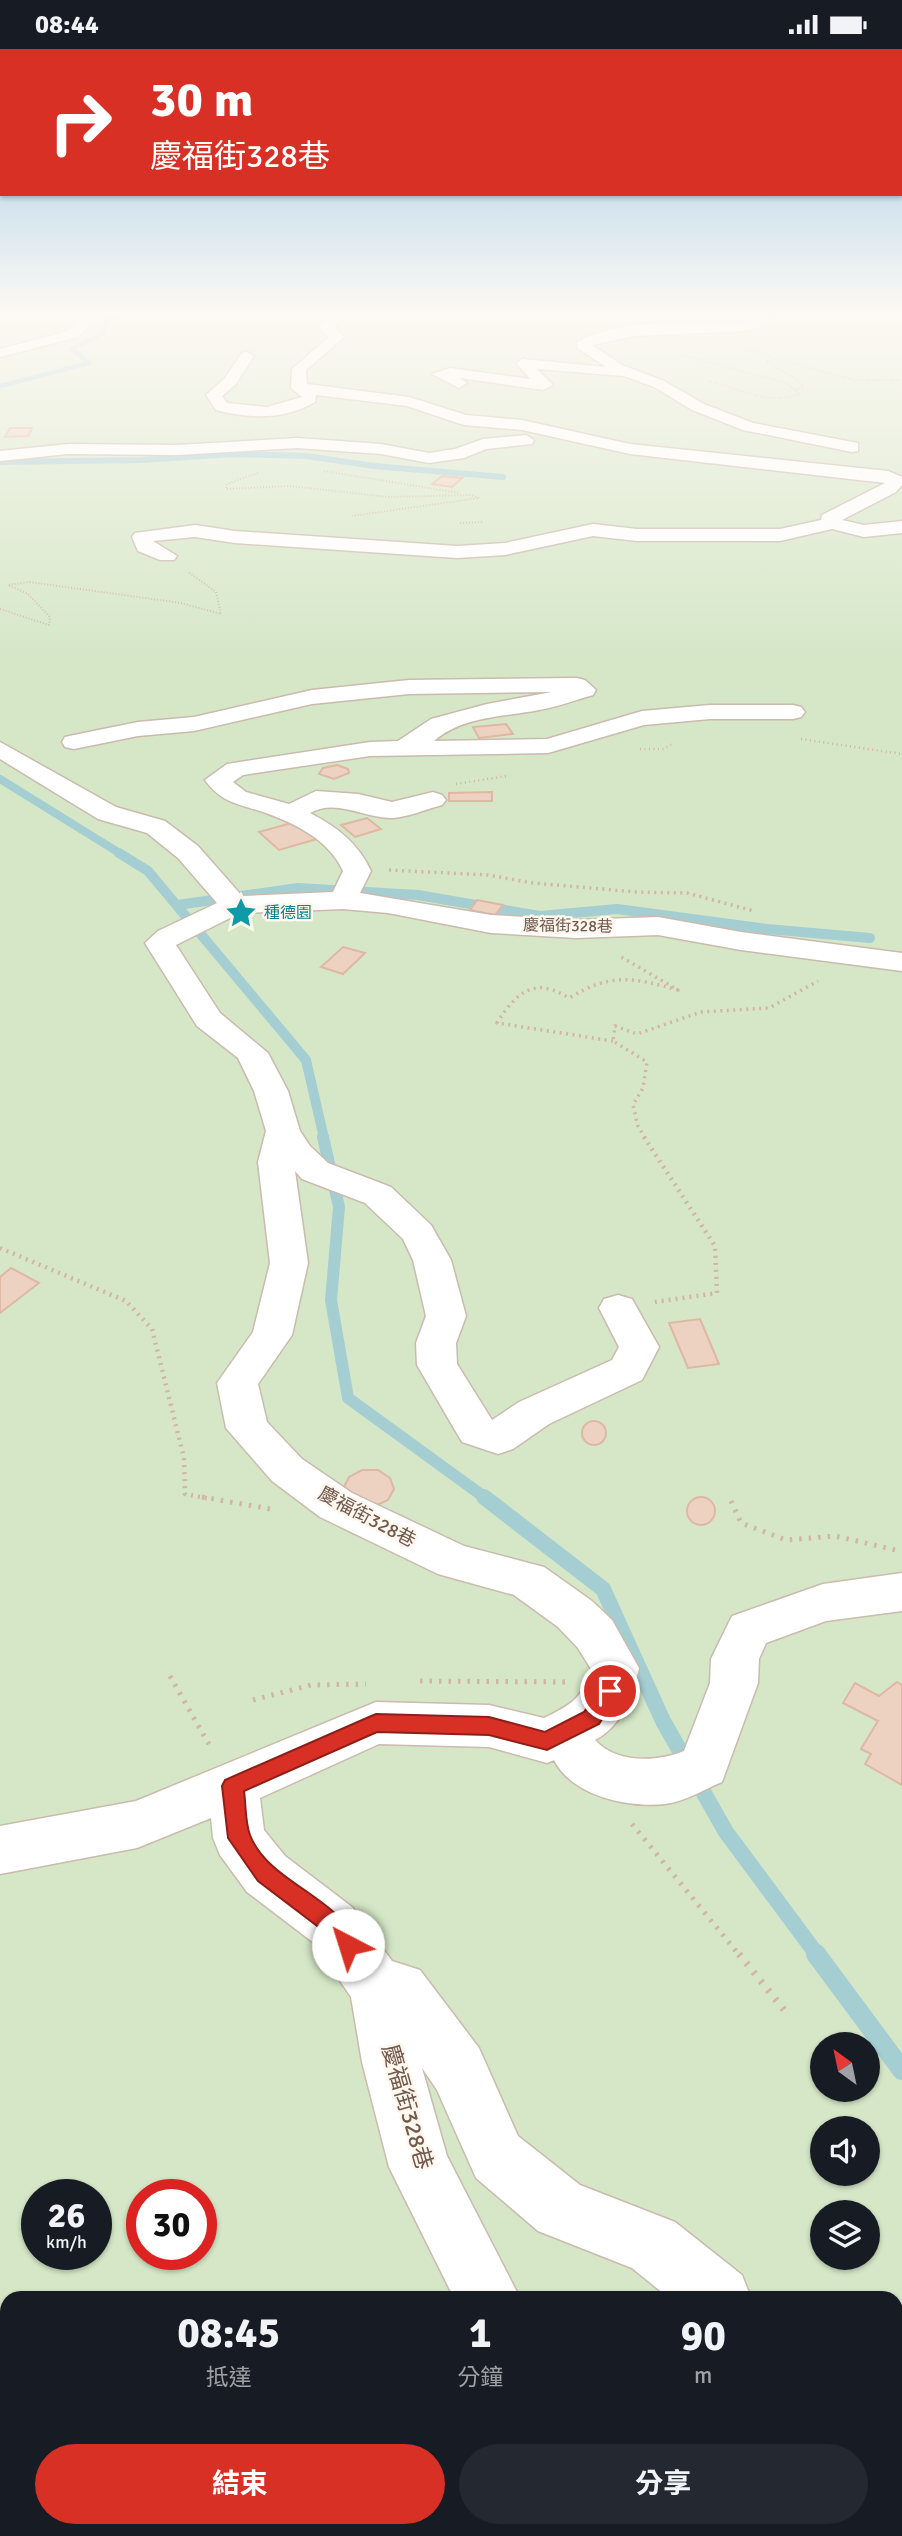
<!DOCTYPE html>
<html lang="zh-TW">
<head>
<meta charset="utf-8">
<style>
	:root { --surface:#171b24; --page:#242831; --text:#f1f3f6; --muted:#9ea1a6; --accent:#d93025 }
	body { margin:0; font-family:Signika,"Noto Sans TC",sans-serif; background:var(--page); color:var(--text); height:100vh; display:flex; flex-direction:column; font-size:26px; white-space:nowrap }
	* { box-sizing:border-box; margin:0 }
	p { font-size:23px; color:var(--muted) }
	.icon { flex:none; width:38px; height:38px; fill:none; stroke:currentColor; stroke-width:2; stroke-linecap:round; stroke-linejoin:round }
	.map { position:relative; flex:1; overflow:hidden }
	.sheet { position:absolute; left:0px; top:2242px; width:903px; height:247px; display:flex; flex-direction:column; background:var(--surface); border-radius:21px 21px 0 0; box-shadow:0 2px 5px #0004 }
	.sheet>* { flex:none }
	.banner { position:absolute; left:0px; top:0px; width:903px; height:147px; box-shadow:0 2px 5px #0004; background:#d93025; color:#fff; overflow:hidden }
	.needle { width:46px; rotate:327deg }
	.fabs { position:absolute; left:810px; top:1983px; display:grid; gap:14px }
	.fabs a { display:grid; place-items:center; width:70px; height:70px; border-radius:50%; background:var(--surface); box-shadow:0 2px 5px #0004; font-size:35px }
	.speed { position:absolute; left:21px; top:2130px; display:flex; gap:14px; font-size:35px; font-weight:700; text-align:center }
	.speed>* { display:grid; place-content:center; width:91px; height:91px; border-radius:50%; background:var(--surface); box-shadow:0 2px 5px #0004; line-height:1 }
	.speed small { font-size:18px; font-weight:400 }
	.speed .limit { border:10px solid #d22; background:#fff; color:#111 }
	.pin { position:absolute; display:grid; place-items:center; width:60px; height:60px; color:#fff; margin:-30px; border:4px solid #fff; border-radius:50%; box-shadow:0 2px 7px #0007 }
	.me { position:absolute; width:77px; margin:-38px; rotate:320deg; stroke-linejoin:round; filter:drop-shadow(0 0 5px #0008) }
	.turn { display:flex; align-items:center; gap:24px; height:147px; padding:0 35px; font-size:32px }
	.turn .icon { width:91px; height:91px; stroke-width:2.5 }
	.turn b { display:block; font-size:49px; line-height:60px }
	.eta { display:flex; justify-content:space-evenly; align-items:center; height:119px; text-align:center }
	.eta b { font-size:42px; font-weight:700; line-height:49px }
	.primary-button { display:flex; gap:14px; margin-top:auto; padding:14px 35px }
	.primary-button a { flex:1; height:80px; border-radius:42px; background:var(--accent); color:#fff; font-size:28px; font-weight:700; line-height:80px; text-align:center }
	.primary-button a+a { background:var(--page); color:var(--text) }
	.status { display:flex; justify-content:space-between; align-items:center; height:49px; padding:0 35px; background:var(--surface); direction:ltr }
	.status svg { height:19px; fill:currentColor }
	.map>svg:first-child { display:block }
</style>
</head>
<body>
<div class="status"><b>08:44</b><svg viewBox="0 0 49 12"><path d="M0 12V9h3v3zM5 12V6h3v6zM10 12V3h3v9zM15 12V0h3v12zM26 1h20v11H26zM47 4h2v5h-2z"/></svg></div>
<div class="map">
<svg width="902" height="2487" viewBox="0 0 902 2487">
	<rect width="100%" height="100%" fill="#faf2e7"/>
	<path fill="#d5e7c7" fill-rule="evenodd" d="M0,266H902V2487H0ZM822,1995H868V2040H822ZM822,2079H868V2124H822ZM37,2146H96V2205H37ZM142,2146H201V2205H142ZM822,2163H868V2208H822ZM7,2249H896V2482H7Z"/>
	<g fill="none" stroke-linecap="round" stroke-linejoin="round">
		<g stroke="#a5ced3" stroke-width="4.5">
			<polyline points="0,337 89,314 72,300 102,285 106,273 116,266"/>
			<polyline points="222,406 259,406"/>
		</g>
		<polyline stroke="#a5ced3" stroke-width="6" points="0,413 143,411 233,405 306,407 374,417 503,428"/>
		<polyline stroke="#a5ced3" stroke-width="8" points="0,730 121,805"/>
		<g stroke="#a5ced3" stroke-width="10">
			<polyline points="119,804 148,822 306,1011 324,1089"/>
			<polyline points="177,856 298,839 418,846 540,867 617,860 767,880 870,889"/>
		</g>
		<polyline stroke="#a5ced3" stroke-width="12" points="323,1088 339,1158 331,1251 348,1349 487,1450"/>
		<polyline stroke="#a5ced3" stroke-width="16" points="484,1448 603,1540 663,1672 726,1783 818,1907"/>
		<polyline stroke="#a5ced3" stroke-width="20" points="816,1905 902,2021"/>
	</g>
	<g fill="#edd1c1" stroke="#dfb8a3" stroke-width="2">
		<polygon points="10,379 32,379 28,387 5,388"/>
		<polygon points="442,427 462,429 452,438 432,435"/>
		<polygon points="506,675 513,685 479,689 473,678"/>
		<polygon points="337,716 348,720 349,724 334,730 319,725 323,719"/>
		<polygon points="492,743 492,752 449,752 449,744"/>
		<polygon points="367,769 381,780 355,788 341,776"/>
		<polygon points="295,773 317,790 279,801 259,783"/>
		<polygon points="477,851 503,856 495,866 470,861"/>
		<polygon points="343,898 365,904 343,925 321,918"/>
		<polygon points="11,1219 39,1234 0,1264 0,1228"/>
		<polygon points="700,1270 719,1315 688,1319 669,1274"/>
		<circle cx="594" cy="1384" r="12"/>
		<polygon points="362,1421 378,1421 390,1429 394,1440 388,1451 373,1458 343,1440 349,1428"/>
		<circle cx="701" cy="1462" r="14"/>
		<polygon points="897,1633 902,1636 902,1736 865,1715 871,1705 861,1700 878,1672 843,1654 855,1634 879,1647"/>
	</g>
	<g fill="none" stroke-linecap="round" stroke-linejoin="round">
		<defs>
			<g id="minor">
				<polygon points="78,266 92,266 88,278 78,288 0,308 0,300 68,282 75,276"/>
				<path d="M333,266H349L334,278L344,288L306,321L307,335L409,348L466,366L522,371L630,395L888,422L902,428V436L896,443L842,471L864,476L902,472V484L864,488L832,480L780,492H637L593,487L505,506L457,509L235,494L195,488L153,492L177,507L174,511H160L138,502L132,488L135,484L195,476L235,482L457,497L505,494L593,475L637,480H780L821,471L822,466L885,434L630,405L522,381L464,376L407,357L316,346L315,353C284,371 251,370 216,361L206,346L225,329L242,304L247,303L254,307L236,335L222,347L227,354L267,358L302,348L291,339L292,320L329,288L319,278Z"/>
				<path d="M752,266H769L759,278L744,282L634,287L592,296L622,316L664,332L704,355L753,374L858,394V402L852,403L743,381L692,361L654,338L624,327L537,320L553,336L543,341L460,329L467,334L459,339L432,325L450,319L530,330L516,314L523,310L606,318L577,299V293C624,268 691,275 743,274Z"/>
				<polygon points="526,386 534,391 532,395 486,400 464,409 429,414 381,405 297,399 177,406 68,405 0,412 0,402 68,395 177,396 297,389 381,395 429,404 455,400 483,390"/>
				<path d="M577,629L585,631L596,641L593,646C575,651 558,658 539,661C504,668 462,667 434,692L547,690L642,662L710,656H793L801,658L805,663L801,668L793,670H710L644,676L548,704L370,707L243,726L233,733L246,743L289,755L316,742L358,745L392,753L433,743L442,746L446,751L442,756C427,760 408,768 393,769C365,770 337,749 310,764C337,778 358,794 371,822L360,844L491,866L576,871L658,868L741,883L902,904V922L741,901L658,886L576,889L491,884L388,864L343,860L240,864L176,896L220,964L268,1004L288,1042L300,1082L310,1097L328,1114L391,1138L431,1176L451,1211L466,1267L456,1294L457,1315L492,1371L519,1353L612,1311L619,1298L599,1259L604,1250L618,1246L632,1250L659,1298L642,1331L549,1375L513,1400L498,1405L462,1393L417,1316L416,1294L426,1267L413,1211L403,1190L365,1154L302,1130L295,1122L308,1214L292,1286L258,1335L267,1373L302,1410L352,1444L464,1497L544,1518L592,1552L612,1571L639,1619C633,1647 622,1677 595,1691C617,1715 657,1713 684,1702L710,1634L711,1610L732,1567L823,1535L902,1524V1562L826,1572L766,1594L759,1610L758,1634L722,1733C705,1740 684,1753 665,1755C628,1759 572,1747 554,1711L547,1714L489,1698L379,1695L260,1749L264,1781L285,1807L352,1858L392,1912L420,1921L479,1999L518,2087L580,2136L675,2173L742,2226L751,2249H669L632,2219L538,2182L476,2129L437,2041L422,2019L447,2107L520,2249H454L389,2118L362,2013L351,1948L314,1894L247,1843L220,1806L213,1789L211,1769L137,1799L0,1825V1777L136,1752L376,1653L489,1656L544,1669C569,1657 584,1649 591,1620L578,1599L558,1578L514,1546L438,1525L320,1468L272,1432L226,1379L217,1334L253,1283L270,1214L258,1113L266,1082L254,1042L238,1009L197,977L145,894L158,882L217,854L178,809L147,784L98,770L0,710V693L116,758L165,772L198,797L242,847L333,843L343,822C329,791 296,775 266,764C240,755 222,755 205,731L227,715L370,693L398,692L431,670L487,655L552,643L409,645L312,655L194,682L138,687L74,700L65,698L62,693L65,688L74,686L138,673L194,668L312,641L409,631Z"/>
				<polygon points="478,2482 548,2482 549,2487 479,2487"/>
				<polygon points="794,2482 864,2482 865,2487 795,2487"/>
			</g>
		</defs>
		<use href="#minor" stroke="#cbbaae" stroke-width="3"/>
		<g stroke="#d2b5a4" stroke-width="2" stroke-dasharray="1 2" stroke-linecap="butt">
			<polyline points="750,302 770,306 770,309"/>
			<path d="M682,306L786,334L800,345C769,357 738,339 708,332"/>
			<polyline points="796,341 803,337 799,332 766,312 777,310 854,331 902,331"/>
			<polyline points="324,422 460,444"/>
			<polyline points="258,424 227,435 226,440 290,437 388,448 471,446 479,449 352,467"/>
			<polyline points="460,474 482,473"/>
			<polyline points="0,560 49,576 50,568 28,545 8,536 29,533 181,554 221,565 216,543 188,523"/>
		</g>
		<g stroke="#d2b5a4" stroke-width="2.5" stroke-dasharray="1 3.5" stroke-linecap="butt">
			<polyline points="801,690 902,705"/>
			<polyline points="640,700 664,700 672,695"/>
			<polyline points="456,735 506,727"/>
		</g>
		<g stroke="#d2b5a4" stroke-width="3.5" stroke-dasharray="2 4.5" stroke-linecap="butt">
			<polyline points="389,821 488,826 533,834 636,843 687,844 754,862"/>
			<path d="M613,992L497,974C517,943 534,927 569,949C611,924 632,928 678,941L621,908"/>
			<polyline points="645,1089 638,1077 633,1056 643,1039 647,1013 613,992 615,977 637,985 701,963 769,959 818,932"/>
		</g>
		<g stroke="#d2b5a4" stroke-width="4.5" stroke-dasharray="2 5" stroke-linecap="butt">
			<polyline points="644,1088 715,1197 717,1244 655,1253"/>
			<polyline points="0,1199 126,1252 152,1280 184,1409 185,1445 211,1450"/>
		</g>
		<g stroke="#d2b5a4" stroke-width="5" stroke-dasharray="2.5 7" stroke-linecap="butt">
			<polyline points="202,1448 276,1461"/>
			<polyline points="731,1452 741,1474 786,1491 835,1487 900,1502"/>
			<polyline points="170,1627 211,1699"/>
			<polyline points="420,1632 565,1633"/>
			<polyline points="253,1651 311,1636 366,1635"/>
			<polyline points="632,1775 740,1907"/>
		</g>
		<polyline stroke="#d2b5a4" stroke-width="7" stroke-dasharray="2.5 9" stroke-linecap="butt" points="739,1905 789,1967"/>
		<use href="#minor" fill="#fff" fill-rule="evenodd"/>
	</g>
	<linearGradient id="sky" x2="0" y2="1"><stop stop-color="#97c5e6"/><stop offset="0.43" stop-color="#fdf9f4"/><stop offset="1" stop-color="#fdf9f4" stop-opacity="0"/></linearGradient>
	<rect width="902" height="614" fill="url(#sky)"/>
	<path fill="#d93025" stroke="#8d1f18" stroke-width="2" d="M610,1633L618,1635L620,1642L599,1675L547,1701L489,1686L377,1683L244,1742C246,1756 245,1773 250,1786C268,1833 338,1847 359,1896L356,1904L348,1907L340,1904L325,1883L258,1832L228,1789L222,1737L225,1731L369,1668L376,1665L489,1668L545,1683L584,1663L603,1635Z"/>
	<defs>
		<symbol id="sight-bare" viewBox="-9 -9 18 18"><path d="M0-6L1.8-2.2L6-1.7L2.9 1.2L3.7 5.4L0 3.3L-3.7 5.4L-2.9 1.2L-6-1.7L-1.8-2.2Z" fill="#0f9aa8" stroke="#fdf7ed" stroke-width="2.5" paint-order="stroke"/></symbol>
	</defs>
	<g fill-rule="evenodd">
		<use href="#sight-bare" x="219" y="842" width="44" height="44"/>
	</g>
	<g text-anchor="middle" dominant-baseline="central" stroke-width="5" stroke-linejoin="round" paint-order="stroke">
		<g font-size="16" fill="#0d838f" stroke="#fdf7ed" text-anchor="start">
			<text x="264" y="864">種德園</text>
		</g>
		<g font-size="16" fill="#72594e" stroke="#fdf7ed">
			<text transform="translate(568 877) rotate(1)">慶福街328巷</text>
		</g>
		<g font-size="19" fill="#72594e" stroke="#fdf7ed">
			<text transform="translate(367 1468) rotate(28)">慶福街328巷</text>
		</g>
		<g font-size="23" fill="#72594e" stroke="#fdf7ed">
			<text transform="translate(407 2058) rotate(74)">慶福街328巷</text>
		</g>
	</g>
</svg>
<div class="fabs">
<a><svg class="needle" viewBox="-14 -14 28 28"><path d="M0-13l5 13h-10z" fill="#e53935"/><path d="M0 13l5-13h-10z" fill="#9ea1a6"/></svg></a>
<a><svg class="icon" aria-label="sound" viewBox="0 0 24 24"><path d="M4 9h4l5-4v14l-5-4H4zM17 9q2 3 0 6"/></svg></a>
<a><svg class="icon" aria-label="layers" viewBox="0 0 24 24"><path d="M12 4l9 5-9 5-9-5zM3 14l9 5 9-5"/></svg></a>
</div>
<div class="speed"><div>26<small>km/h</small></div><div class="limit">30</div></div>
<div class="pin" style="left:610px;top:1642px;background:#d93025"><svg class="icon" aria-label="arrive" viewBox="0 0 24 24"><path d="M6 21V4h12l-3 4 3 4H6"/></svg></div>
<svg class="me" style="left:348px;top:1896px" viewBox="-20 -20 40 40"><circle r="19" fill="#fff"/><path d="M0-13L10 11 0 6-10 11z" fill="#d93025"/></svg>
<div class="banner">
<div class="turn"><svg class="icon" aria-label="right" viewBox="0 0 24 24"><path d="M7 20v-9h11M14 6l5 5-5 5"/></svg><div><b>30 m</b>慶福街328巷</div></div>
</div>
<section class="sheet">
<div class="eta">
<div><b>08:45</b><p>抵達</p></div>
<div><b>1</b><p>分鐘</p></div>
<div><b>90</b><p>m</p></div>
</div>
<div class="primary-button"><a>結束</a><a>分享</a></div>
</section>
</div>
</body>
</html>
